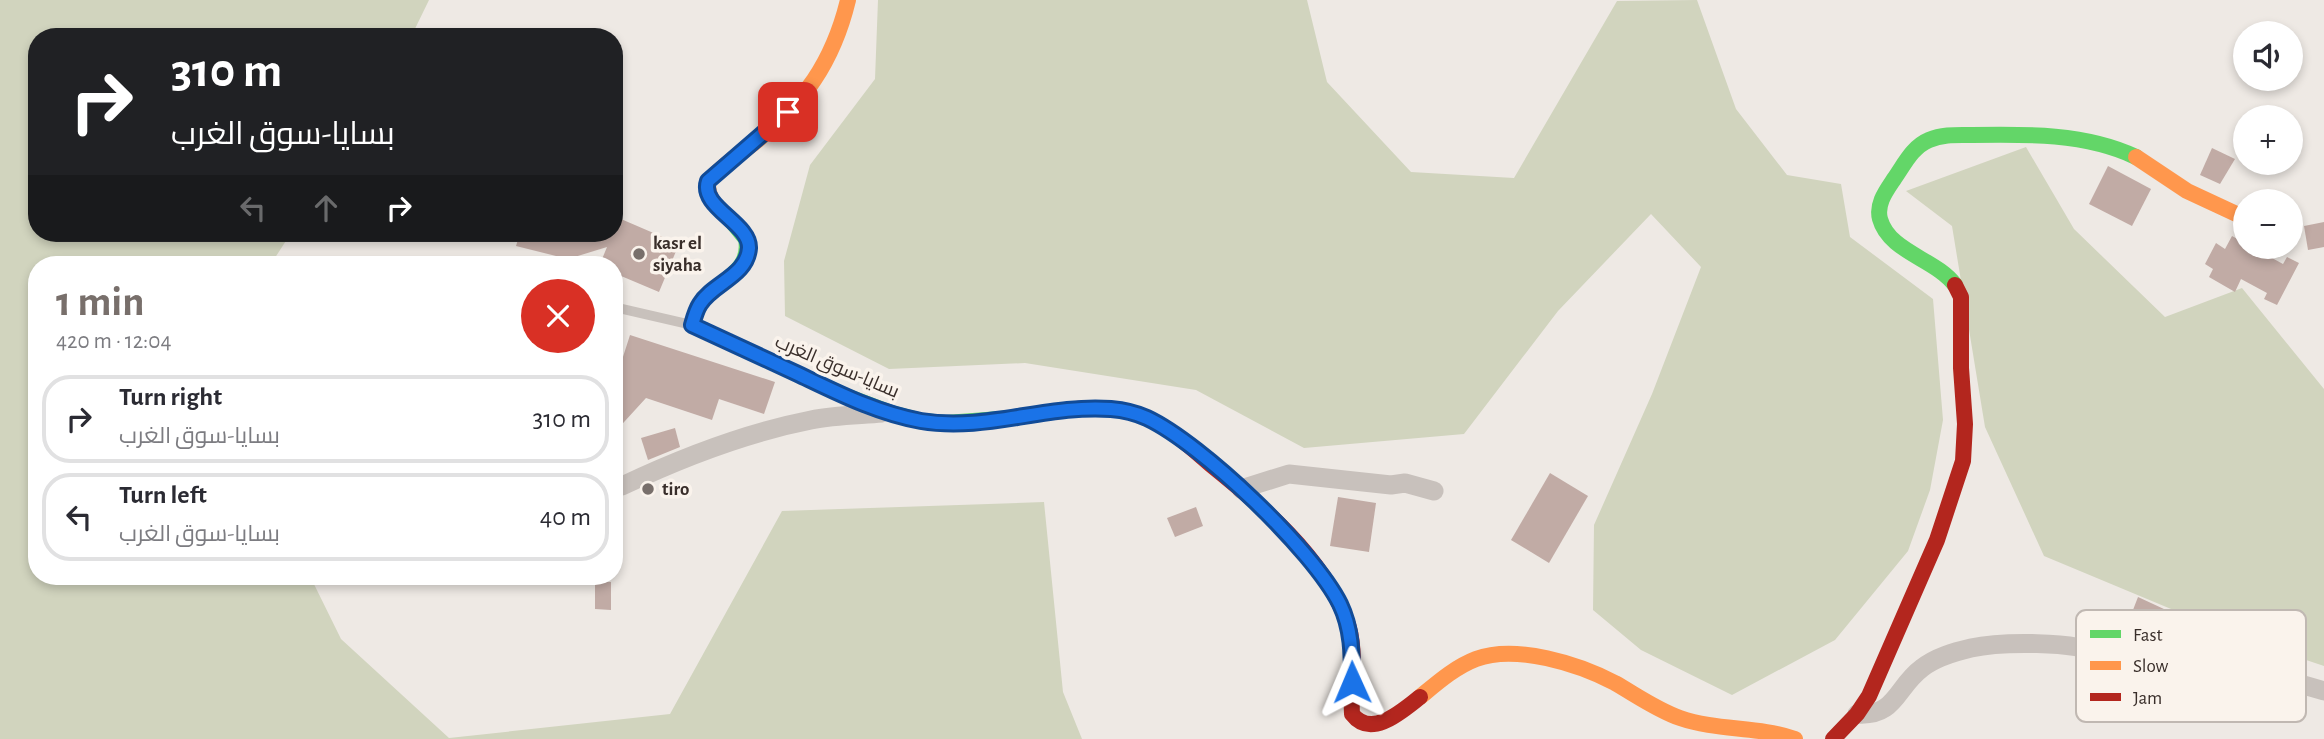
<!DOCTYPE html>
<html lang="en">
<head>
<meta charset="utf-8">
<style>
	:root { --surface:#fff; --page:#f2f2f3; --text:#2b2b33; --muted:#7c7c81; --line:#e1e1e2; --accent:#786f6b }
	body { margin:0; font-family:"Alegreya Sans",Cairo,sans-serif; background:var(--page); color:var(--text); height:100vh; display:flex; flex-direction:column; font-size:26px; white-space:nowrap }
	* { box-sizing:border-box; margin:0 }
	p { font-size:23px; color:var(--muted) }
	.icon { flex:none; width:38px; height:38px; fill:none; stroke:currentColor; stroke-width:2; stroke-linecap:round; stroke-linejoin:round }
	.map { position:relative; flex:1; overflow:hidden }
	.sheet { position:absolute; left:28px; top:256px; width:595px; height:329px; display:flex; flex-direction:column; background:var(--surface); border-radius:28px; box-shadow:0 4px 10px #0003 }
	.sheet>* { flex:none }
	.hud { position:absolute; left:28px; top:28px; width:595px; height:214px; border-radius:28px; box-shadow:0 4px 10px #0003; background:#202124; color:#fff; overflow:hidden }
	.tools { position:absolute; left:2233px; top:21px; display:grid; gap:14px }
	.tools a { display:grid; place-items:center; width:70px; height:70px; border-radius:50%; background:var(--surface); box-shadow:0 4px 10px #0003; font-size:35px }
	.pin { position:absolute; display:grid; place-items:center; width:60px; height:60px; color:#fff; margin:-30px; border-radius:14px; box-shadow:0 4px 10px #0006 }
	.me { position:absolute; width:77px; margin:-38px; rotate:359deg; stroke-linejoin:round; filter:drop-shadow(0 0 5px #0008) }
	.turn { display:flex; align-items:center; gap:24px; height:147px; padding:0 28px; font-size:32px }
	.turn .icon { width:91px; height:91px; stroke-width:2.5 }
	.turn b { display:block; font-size:49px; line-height:60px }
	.lanes { display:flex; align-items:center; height:66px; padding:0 28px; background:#0003; justify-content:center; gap:35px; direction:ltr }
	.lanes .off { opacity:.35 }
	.round { display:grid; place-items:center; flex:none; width:74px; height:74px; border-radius:37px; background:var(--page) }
	.overview { display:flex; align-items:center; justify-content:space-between; height:119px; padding:0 28px }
	h1 { font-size:42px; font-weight:600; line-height:52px; color:var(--accent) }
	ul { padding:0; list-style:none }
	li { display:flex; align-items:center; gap:21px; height:88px; margin:0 14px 10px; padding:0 14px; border:4px solid var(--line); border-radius:28px }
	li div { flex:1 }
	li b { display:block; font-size:26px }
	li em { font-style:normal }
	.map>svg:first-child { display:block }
</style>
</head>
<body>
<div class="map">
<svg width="2324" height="739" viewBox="0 0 2324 739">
	<rect width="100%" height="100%" fill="#eee9e4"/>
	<g fill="#d1d4be">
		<polygon points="0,0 429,0 411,37 37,37 37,233 291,233 271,264 37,264 37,576 310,576 341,639 449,738 670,714 782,511 1044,502 1063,692 1082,739 0,739"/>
		<polygon points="878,0 1307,0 1327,82 1411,172 1514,178 1617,1 1697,0 1736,109 1787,175 1841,184 1850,237 1933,299 1943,420 1930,490 1908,551 1835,640 1732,695 1641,650 1593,610 1594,525 1652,394 1701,267 1651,214 1558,311 1464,434 1304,448 1196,390 1025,363 889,369 785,316 784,261 810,165 875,79"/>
		<polygon points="2026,147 2074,229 2165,317 2242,288 2324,389 2324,666 2243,639 2044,556 1985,427 1952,226 1906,191"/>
	</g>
	<g fill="#c1aba5">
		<polygon points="2212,148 2235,159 2220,184 2200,175"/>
		<polygon points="2108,166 2151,189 2132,226 2089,204"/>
		<polygon points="614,216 679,244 659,292 614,273 614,264 600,264 607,247 568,259 516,246 520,233 614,233"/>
		<polygon points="2324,222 2324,247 2308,250 2304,226"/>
		<polygon points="2232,236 2245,243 2245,247 2252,247 2283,264 2287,257 2299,263 2277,305 2264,299 2267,293 2241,279 2235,292 2209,277 2213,269 2205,264 2216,243 2225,249"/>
		<polygon points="630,335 775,382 764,414 719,399 712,420 646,398 614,433 614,385"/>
		<polygon points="675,428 680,447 648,460 641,438"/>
		<polygon points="1550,473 1588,496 1549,563 1511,540"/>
		<polygon points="1338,497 1376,503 1369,552 1330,546"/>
		<polygon points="1196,507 1203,526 1175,537 1167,518"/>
		<polygon points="595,582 611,582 611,610 595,609"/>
		<polygon points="2138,597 2192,622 2176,652 2171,650 2165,659 2161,657 2157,665 2143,662 2140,665 2124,657 2128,647 2126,628"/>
	</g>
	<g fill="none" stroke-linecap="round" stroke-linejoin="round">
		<polyline stroke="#c8c1bc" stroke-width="10" points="614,307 692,325"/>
		<g stroke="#c8c1bc" stroke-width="19">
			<path d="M622,486C683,457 745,433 811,420C834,415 859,415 882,413"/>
			<polyline points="1241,489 1289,474 1391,485 1405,483 1434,491"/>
			<path d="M1857,714C1896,717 1896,687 1922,668C1936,657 1954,652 1971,648C1998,642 2077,640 2101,655C2107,659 2112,665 2117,669C2129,677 2148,684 2162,686C2191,689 2222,676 2251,676C2275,676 2301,684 2324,691"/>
		</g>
		<g stroke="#63d668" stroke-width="16">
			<path d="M729,218L746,239C752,271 721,279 704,299C697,307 695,316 692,325L846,396L891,413L922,421L946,423L1013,418"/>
			<path d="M1955,285C1936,259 1889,252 1880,219C1876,204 1886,191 1894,179C1904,165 1912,147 1929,140C1943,134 1957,135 1972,135C2025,134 2086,133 2136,157"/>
		</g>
		<g stroke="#ff974d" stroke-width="16">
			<polyline points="2136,157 2187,191 2245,218"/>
			<path d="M729,218C717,207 707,199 708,181C722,166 738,155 754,143C804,103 833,62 848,0"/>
			<path d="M1420,697C1437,683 1455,667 1476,659C1516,644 1579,664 1615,683C1636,695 1657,710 1680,718C1717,731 1758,726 1795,739"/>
		</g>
		<g stroke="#b3261e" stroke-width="16">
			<path d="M1013,418C1051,412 1092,403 1130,412C1162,420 1186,443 1210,464C1262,506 1321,555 1346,619C1358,649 1350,683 1352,714C1371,739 1401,712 1420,697"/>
			<polyline points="1833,739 1857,714 1869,696 1937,540 1963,461 1965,424 1961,368 1961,297 1955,285"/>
		</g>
	</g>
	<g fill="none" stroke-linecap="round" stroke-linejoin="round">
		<defs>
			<path id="route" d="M788,112L708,181C699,207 750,223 749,248C747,276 713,283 700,304C696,310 694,318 692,325C727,341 763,358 798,374C838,393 877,413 921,421C986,432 1047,404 1111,409C1123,410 1136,413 1147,418C1202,444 1313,550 1340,604C1352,629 1352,654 1352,682"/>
		</defs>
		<use href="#route" stroke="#114b97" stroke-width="18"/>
		<use href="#route" stroke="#1a73e8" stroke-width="12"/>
	</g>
	<g fill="#786f6b" stroke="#faf3ec" stroke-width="2.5">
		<circle cx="639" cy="254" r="7"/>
		<circle cx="648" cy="489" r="7"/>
	</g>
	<g text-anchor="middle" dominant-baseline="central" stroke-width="7" stroke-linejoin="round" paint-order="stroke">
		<g font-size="19" font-weight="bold" fill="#392e2a" stroke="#faf3ec" text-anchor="start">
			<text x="653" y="243">kasr el<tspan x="653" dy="22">siyaha</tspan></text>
			<text x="662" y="489">tiro</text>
		</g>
		<g font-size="19" fill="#392e2a" stroke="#faf3ec">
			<text transform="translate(837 367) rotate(23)">بسايا-سوق الغرب</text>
		</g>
	</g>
	<rect x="2076" y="610" width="230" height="112" rx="10" fill="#faf3ec" stroke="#c0b8b2" stroke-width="2"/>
	<rect x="2090" y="630" width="31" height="8" fill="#63d668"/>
	<rect x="2090" y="661" width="31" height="9" fill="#ff974d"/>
	<rect x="2090" y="693" width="31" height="8" fill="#b3261e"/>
	<g font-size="19" fill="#392e2a">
		<text x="2133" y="641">Fast</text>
		<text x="2133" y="672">Slow</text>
		<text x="2133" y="704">Jam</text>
	</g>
</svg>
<div class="tools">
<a><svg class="icon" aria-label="sound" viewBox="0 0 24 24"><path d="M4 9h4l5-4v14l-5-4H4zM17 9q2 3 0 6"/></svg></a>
<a>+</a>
<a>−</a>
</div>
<div class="pin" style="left:788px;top:112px;background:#d93025"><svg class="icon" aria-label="arrive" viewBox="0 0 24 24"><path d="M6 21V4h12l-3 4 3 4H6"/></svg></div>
<svg class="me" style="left:1352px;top:682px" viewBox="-20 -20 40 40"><path d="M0-17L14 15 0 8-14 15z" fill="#1a73e8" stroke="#fff" stroke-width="4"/></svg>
<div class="hud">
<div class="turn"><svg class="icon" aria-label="right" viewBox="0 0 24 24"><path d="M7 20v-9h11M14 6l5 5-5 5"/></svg><div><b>310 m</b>بسايا-سوق الغرب</div></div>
<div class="lanes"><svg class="icon off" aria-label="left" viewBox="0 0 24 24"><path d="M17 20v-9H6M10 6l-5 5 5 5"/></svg><svg class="icon off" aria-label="ahead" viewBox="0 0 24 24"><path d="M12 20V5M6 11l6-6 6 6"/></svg><svg class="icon" aria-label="right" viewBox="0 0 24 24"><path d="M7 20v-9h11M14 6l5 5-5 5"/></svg></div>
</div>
<section class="sheet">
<div class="overview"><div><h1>1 min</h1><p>420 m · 12:04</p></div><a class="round" style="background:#d93025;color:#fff"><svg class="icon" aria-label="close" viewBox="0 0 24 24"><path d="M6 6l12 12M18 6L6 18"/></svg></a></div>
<ul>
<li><svg class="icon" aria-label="right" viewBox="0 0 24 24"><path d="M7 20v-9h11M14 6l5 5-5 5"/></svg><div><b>Turn right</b><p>بسايا-سوق الغرب</p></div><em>310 m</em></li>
<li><svg class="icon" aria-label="left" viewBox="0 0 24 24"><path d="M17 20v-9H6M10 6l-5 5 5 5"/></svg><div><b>Turn left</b><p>بسايا-سوق الغرب</p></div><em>40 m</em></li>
</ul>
</section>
</div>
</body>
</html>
